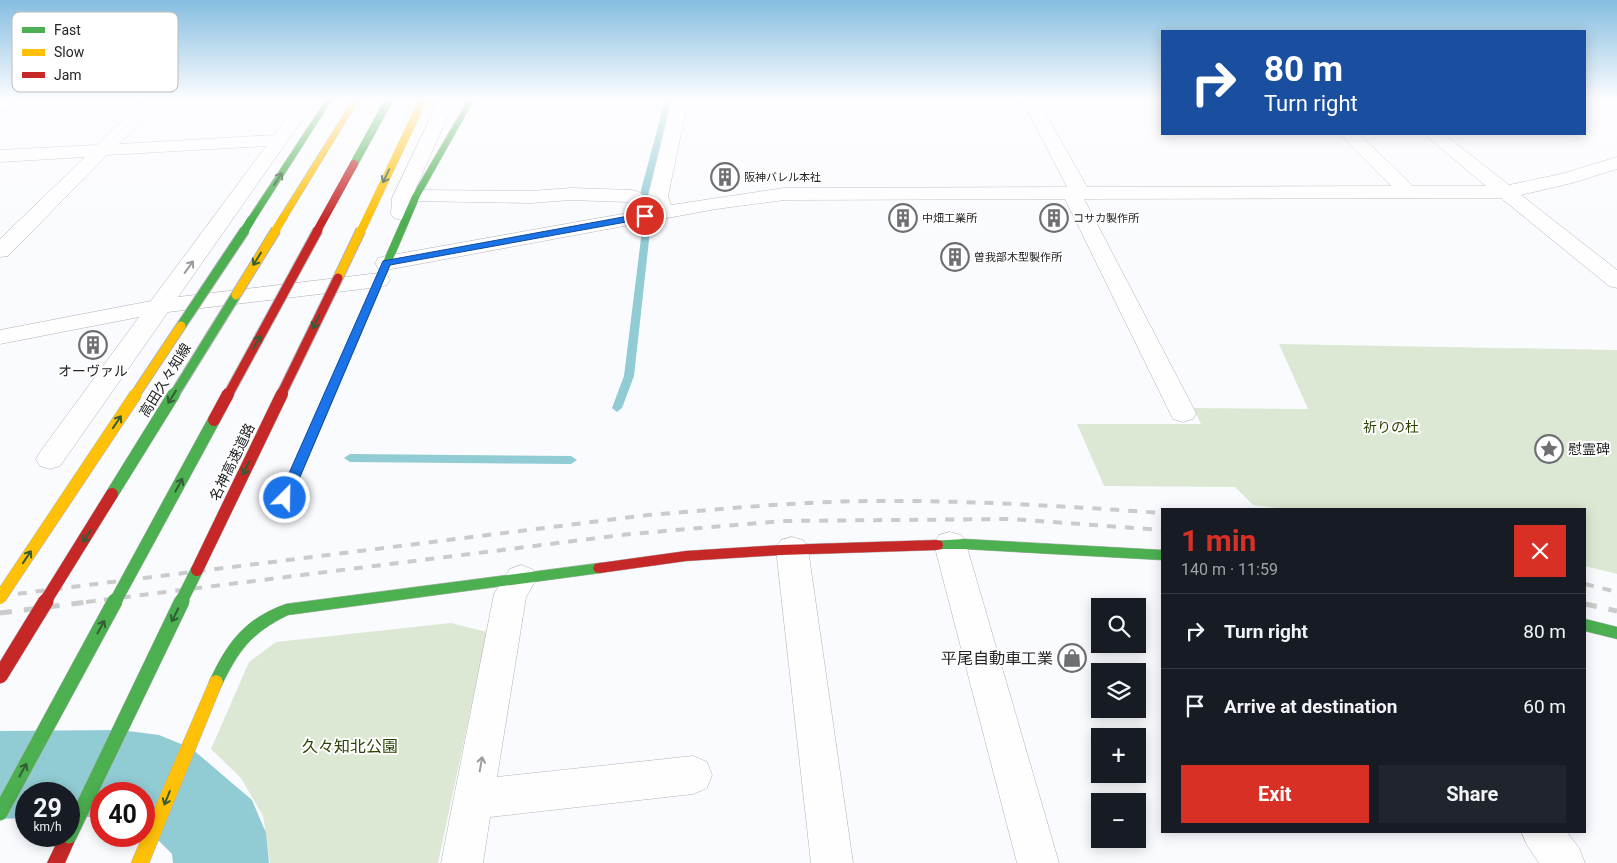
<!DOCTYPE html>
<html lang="en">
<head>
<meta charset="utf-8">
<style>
	:root { --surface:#171b24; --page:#20242c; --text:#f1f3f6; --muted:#9ea1a6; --line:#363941; --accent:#d93025 }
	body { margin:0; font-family:Roboto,"Noto Sans JP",sans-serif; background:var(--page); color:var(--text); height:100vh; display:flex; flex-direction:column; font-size:19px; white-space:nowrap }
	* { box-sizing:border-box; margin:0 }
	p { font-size:16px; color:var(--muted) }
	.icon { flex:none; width:28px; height:28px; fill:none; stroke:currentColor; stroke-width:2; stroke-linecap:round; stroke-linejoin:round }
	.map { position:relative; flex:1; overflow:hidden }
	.panel { position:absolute; left:1161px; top:508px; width:425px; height:325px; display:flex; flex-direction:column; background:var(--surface); border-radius:0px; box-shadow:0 2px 12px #0003 }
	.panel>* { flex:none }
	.hud { position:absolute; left:1161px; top:30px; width:425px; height:105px; border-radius:0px; box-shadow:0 2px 12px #0003; background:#1a4fa0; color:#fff; overflow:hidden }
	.buttons { position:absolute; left:1091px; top:598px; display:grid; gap:10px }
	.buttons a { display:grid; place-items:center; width:55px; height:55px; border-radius:0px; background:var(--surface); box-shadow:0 2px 12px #0003; font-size:25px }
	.speed { position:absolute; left:15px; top:782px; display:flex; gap:10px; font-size:25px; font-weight:700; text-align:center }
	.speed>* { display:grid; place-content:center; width:65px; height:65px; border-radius:50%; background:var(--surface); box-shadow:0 2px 12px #0003; line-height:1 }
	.speed small { font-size:12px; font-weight:400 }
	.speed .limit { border:8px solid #d22; background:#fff; color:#111 }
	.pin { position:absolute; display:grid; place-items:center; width:42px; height:42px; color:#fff; margin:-21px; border:2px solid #fff; border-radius:50%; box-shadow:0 1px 5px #0007 }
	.me { position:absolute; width:55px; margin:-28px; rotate:23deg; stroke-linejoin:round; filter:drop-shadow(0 0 4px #0008) }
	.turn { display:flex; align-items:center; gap:18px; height:105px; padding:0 20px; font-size:22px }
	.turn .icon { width:65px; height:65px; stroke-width:2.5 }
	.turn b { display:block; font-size:35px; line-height:42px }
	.round { display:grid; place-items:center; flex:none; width:52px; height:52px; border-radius:0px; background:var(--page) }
	.overview { display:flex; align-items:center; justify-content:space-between; height:85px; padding:0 20px }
	h1 { font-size:30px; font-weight:700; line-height:38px; color:var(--accent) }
	.action { display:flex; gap:10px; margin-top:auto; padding:10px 20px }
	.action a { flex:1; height:58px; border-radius:0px; background:var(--accent); color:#fff; font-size:20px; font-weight:700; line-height:58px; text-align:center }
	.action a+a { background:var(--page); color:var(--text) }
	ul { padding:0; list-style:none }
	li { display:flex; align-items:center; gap:15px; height:75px; padding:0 20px; border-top:1px solid var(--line) }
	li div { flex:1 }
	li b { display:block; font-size:19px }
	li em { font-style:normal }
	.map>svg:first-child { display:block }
</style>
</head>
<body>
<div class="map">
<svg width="1617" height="863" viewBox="0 0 1617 863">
	<rect width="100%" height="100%" fill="#fafbfe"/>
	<g fill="#dde8d4">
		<polygon points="1279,344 1617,350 1617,574 1585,566 1585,509 1284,509 1253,505 1235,487 1104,486 1077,424 1201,424 1193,408 1308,409"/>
		<polygon points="451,623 487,632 438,863 270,863 263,816 241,778 211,749 249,662 276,642"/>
	</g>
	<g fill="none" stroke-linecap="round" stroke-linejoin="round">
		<g fill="#91cbd3" fill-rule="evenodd">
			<polygon points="665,100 671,100 648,194 650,198 646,200 643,200 640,194"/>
			<polygon points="647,219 651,222 634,376 622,408 617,412 612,408 624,376 643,222"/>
			<polygon points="350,454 571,456 577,460 571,464 350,462 344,458"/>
		</g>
		<polygon fill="#91cbd3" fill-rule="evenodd" points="120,730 159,735 191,748 252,800 266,833 269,863 173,863 172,854 144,826 144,794 101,794 101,817 69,817 69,794 26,794 26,818 0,819 0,731"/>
		<defs>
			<g id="street">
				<polygon points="0,100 18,100 6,110 0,111"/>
				<polygon points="143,100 161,100 119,144 274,135 300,100 316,100 178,297 379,273 387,275 390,280 387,285 379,287 168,312 60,466 50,469 40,466 36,459 40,452 139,317 0,344 0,330 151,301 266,146 107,155 8,256 0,257 0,239 85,157 0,162 0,150 97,145"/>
				<polygon points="439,100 455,100 415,190 531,191 571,188 632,190 639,192 650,201 648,196 672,100 688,100 668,196 671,205 784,188 1067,187 1022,100 1038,100 1087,187 1391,186 1340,134 1359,134 1413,186 1486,186 1424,134 1444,134 1509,185 1561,174 1617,157 1617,169 1572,183 1521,195 1617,270 1617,288 1609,286 1501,198 1084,199 1196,413 1193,419 1183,422 1173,419 1170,413 1065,199 784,200 716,209 386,270 378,268 375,263 378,258 386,256 639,211 627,202 571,200 531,203 412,201 411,214 408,218 401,220 394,218 391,214 392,198"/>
				<polygon points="950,532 961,535 966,544 1059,863 1017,863 934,544 939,535"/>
				<polygon points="792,537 803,540 808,549 853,863 811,863 776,549 781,540"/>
				<polygon points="521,565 532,569 537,578 526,597 497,777 693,756 707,762 712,775 707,788 693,794 490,817 483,863 441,863 494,594 510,569"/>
				<polygon points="1521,831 1566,831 1579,848 1585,863 1539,863 1527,845"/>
			</g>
			<g id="fast">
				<polygon points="326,100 332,100 254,222 248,222 247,220"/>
				<polygon points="468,100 474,100 420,196 291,498 289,501 281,501 279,498 412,196"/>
				<polygon points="964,539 1162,550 1162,560 964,549 932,549 931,545 932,541"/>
				<path d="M600,563L605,564L607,568L605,572L600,573L288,615C251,633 238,651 221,687L216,689L211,687L209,682C227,643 244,619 286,604Z"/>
				<polygon points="1585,619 1617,627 1617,639 1585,631"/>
			</g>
			<g id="slow">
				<polygon points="353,100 359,100 287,218 286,220 280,220 279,218"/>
				<polygon points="216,675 221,677 223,682 149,863 131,863 209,682 211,677"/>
			</g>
			<g id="jam">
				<polygon points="937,540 942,541 943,545 942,549 937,550 781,555 686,561 600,573 595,572 593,568 595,564 600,563 686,551 781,545"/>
				<polygon points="69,828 75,830 77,836 65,863 47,863 60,836 69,836"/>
			</g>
		</defs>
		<use href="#street" stroke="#b1b2b4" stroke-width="1"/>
		<use href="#fast" stroke="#b1b2b4" stroke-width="1"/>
		<use href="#slow" stroke="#b1b2b4" stroke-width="1"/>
		<use href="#jam" stroke="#b1b2b4" stroke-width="1"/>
		<use href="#street" fill="#fefeff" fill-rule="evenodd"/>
		<use href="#fast" fill="#4caf50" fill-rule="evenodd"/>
		<use href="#slow" fill="#ffc107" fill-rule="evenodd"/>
		<use href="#jam" fill="#c62828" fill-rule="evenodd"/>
		<g stroke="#cbcbcc" stroke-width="4" stroke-dasharray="9 9" stroke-linecap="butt">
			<polyline points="1585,584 1617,592"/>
			<path d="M0,596L648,515C721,509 794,502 867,501C966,500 1064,506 1162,513"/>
			<polyline points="86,602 630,534 782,521 1011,519 1162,530"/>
		</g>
		<g stroke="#cbcbcc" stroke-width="5" stroke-dasharray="12 12" stroke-linecap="butt">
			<polyline points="1585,604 1617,611"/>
			<polyline points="0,613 96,601"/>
		</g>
		<defs>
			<g id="fast-bridge-far3">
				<polyline points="354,164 389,100"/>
				<polyline points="244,231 251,220"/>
			</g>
			<g id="fast-bridge-far2">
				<polyline points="181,326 245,230"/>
				<polyline points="174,395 236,295"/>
			</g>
			<g id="fast-bridge-far1">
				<polyline points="112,494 174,394"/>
				<polyline points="115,602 214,420"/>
				<polyline points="181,602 197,570"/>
			</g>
			<g id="fast-bridge">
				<polyline points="0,813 115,601"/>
				<polyline points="69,836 182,601"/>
			</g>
			<g id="slow-bridge-far2">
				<polyline points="275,231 283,218"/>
				<polyline points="361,231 423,100"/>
			</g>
			<g id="slow-bridge-far1">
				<polyline points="338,278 361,230"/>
				<polyline points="236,295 276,230"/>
				<polyline points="135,395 181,326"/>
			</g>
			<polyline id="slow-bridge" points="0,598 136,394"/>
			<polyline id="jam-bridge-far3" points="317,231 354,164"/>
			<g id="jam-bridge-far2">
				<polyline points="228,395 318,230"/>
				<polyline points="281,395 338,278"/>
			</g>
			<g id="jam-bridge-far1">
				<polyline points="214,420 228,394"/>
				<polyline points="197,570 282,394"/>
				<polyline points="45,602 112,494"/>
			</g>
			<polyline id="jam-bridge" points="0,676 46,601"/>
		</defs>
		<use href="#fast-bridge-far3" stroke="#b1b2b4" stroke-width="8" stroke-linecap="butt"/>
		<use href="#fast-bridge-far2" stroke="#b1b2b4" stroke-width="11" stroke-linecap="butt"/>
		<use href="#fast-bridge-far1" stroke="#b1b2b4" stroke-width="13" stroke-linecap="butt"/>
		<use href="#fast-bridge" stroke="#b1b2b4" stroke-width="16" stroke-linecap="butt"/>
		<use href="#slow-bridge-far2" stroke="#b1b2b4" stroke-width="8" stroke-linecap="butt"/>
		<use href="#slow-bridge-far1" stroke="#b1b2b4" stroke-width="11" stroke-linecap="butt"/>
		<use href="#slow-bridge" stroke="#b1b2b4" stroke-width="13" stroke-linecap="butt"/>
		<use href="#jam-bridge-far3" stroke="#b1b2b4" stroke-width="8" stroke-linecap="butt"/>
		<use href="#jam-bridge-far2" stroke="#b1b2b4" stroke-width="11" stroke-linecap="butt"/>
		<use href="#jam-bridge-far1" stroke="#b1b2b4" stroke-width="13" stroke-linecap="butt"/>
		<use href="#jam-bridge" stroke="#b1b2b4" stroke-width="16" stroke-linecap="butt"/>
		<use href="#fast-bridge-far3" stroke="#4caf50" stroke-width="8"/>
		<use href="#fast-bridge-far2" stroke="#4caf50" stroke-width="9"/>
		<use href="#fast-bridge-far1" stroke="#4caf50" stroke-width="12"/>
		<use href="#fast-bridge" stroke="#4caf50" stroke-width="15"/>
		<use href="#slow-bridge-far2" stroke="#ffc107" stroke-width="8"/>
		<use href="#slow-bridge-far1" stroke="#ffc107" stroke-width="9"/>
		<use href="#slow-bridge" stroke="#ffc107" stroke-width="12"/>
		<use href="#jam-bridge-far3" stroke="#c62828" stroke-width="8"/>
		<use href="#jam-bridge-far2" stroke="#c62828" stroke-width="9"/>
		<use href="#jam-bridge-far1" stroke="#c62828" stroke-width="12"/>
		<use href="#jam-bridge" stroke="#c62828" stroke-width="15"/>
	</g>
	<defs><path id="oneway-shaft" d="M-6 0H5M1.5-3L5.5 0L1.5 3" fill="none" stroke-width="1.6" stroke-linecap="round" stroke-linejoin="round" transform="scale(1.25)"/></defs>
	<g stroke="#335c37">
		<use href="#oneway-shaft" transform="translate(386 176) rotate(116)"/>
		<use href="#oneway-shaft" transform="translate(278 179) rotate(-57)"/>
		<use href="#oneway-shaft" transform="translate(257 259) rotate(122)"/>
		<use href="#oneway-shaft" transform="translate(316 322) rotate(116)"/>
		<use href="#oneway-shaft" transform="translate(257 342) rotate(-61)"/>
		<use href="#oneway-shaft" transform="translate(172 397) rotate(122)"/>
		<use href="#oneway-shaft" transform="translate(117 422) rotate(-56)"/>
		<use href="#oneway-shaft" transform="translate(246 468) rotate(116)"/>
		<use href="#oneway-shaft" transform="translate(179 485) rotate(-61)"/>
		<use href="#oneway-shaft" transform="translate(87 536) rotate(122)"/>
		<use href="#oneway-shaft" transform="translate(27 557) rotate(-56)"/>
		<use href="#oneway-shaft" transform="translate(175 615) rotate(116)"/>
		<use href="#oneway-shaft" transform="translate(101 627) rotate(-61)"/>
		<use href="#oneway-shaft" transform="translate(23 770) rotate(-61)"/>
		<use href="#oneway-shaft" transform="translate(167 798) rotate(112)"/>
	</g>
	<g stroke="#9b9c9d">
		<use href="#oneway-shaft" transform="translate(189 267) rotate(-54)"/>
		<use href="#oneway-shaft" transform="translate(481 764) rotate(-80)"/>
	</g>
	<linearGradient id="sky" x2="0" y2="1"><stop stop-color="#85bde0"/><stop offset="0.45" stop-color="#fdfdff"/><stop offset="1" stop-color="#fdfdff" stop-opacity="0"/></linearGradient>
	<rect width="1617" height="221" fill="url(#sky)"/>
	<polygon fill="#1a73e8" stroke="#114b97" points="645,213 649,216 648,218 390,265 291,498 289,502 280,502 278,498 383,261"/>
	<defs>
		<symbol id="building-ring" viewBox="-11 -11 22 22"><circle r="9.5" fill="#fff" stroke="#6e6f72" stroke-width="1.5"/><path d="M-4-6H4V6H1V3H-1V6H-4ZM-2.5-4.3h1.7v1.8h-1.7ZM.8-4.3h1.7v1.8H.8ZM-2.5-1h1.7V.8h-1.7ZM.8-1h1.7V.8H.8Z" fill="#6e6f72"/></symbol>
		<symbol id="sight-ring" viewBox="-11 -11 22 22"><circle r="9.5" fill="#fff" stroke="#6e6f72" stroke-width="1.5"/><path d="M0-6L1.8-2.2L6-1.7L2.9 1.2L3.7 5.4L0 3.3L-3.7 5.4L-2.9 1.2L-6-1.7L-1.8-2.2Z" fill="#6e6f72"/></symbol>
		<symbol id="shop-ring" viewBox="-11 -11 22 22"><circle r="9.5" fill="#fff" stroke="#6e6f72" stroke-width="1.5"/><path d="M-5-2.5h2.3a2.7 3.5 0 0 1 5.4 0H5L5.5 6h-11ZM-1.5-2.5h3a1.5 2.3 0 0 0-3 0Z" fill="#6e6f72"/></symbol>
	</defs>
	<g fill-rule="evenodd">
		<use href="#building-ring" x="709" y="161" width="32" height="32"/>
		<use href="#building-ring" x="887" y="202" width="32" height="32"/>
		<use href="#building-ring" x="1038" y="202" width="32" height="32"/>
		<use href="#building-ring" x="939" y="241" width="32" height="32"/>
		<use href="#building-ring" x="77" y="329" width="32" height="32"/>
		<use href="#sight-ring" x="1533" y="433" width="32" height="32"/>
		<use href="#shop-ring" x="1056" y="642" width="32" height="32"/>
	</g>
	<g text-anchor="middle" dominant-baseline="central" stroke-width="4" stroke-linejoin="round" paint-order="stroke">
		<g font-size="11" fill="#232426" stroke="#fff" text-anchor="start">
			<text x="744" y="177">阪神バレル本社</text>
			<text x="922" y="218">中畑工業所</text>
			<text x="1073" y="218">コサカ製作所</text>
			<text x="974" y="257">曽我部木型製作所</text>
		</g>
		<g font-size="14" fill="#232426" stroke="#fff">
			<text x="93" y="371">オーヴァル</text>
			<text x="1568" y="449" text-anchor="start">慰霊碑</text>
		</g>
		<g font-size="14" fill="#232426" stroke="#fff">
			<text transform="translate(165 380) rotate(-58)">高田久々知線</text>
			<text transform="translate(232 462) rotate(-64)">名神高速道路</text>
		</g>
		<g font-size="14" fill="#2c4203" stroke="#fff">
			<text x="1391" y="427">祈りの杜</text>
		</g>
		<g font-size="16" fill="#232426" stroke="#fff" text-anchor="end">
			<text x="1053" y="658">平尾自動車工業</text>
		</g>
		<g font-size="16" fill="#2c4203" stroke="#fff">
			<text x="350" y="746">久々知北公園</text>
		</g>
	</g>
	<rect x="12" y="12" width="166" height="80" rx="8" fill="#fff" stroke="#bdbdbe" stroke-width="1"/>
	<rect x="22" y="27" width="23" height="6" fill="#4caf50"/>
	<rect x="22" y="49" width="23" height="7" fill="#ffc107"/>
	<rect x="22" y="72" width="23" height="6" fill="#c62828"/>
	<g font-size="14" fill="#232426">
		<text x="54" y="35">Fast</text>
		<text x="54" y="57">Slow</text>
		<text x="54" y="80">Jam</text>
	</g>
</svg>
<div class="buttons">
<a><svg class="icon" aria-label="search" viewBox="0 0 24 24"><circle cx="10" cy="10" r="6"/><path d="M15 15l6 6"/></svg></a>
<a><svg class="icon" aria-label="layers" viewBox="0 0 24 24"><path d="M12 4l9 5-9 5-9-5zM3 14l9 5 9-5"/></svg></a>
<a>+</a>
<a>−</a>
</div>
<div class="speed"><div>29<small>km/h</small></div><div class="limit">40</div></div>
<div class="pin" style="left:645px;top:216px;background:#d93025"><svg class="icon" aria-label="arrive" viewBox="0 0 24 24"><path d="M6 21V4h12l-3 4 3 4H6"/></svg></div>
<svg class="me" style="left:285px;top:498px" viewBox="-20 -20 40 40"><circle r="17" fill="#1a73e8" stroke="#fff" stroke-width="3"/><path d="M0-11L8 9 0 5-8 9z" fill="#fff"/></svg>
<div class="hud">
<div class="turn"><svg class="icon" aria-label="right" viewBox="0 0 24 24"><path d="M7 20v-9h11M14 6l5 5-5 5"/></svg><div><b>80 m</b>Turn right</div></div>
</div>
<section class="panel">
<div class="overview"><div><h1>1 min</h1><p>140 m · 11:59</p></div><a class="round" style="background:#d93025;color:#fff"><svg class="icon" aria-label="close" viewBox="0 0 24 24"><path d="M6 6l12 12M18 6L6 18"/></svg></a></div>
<ul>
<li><svg class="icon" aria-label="right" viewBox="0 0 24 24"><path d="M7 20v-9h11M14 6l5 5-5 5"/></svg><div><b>Turn right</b></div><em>80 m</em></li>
<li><svg class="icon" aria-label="arrive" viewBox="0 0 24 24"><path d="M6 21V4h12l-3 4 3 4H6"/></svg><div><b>Arrive at destination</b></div><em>60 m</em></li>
</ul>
<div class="action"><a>Exit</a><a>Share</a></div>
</section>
</div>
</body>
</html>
